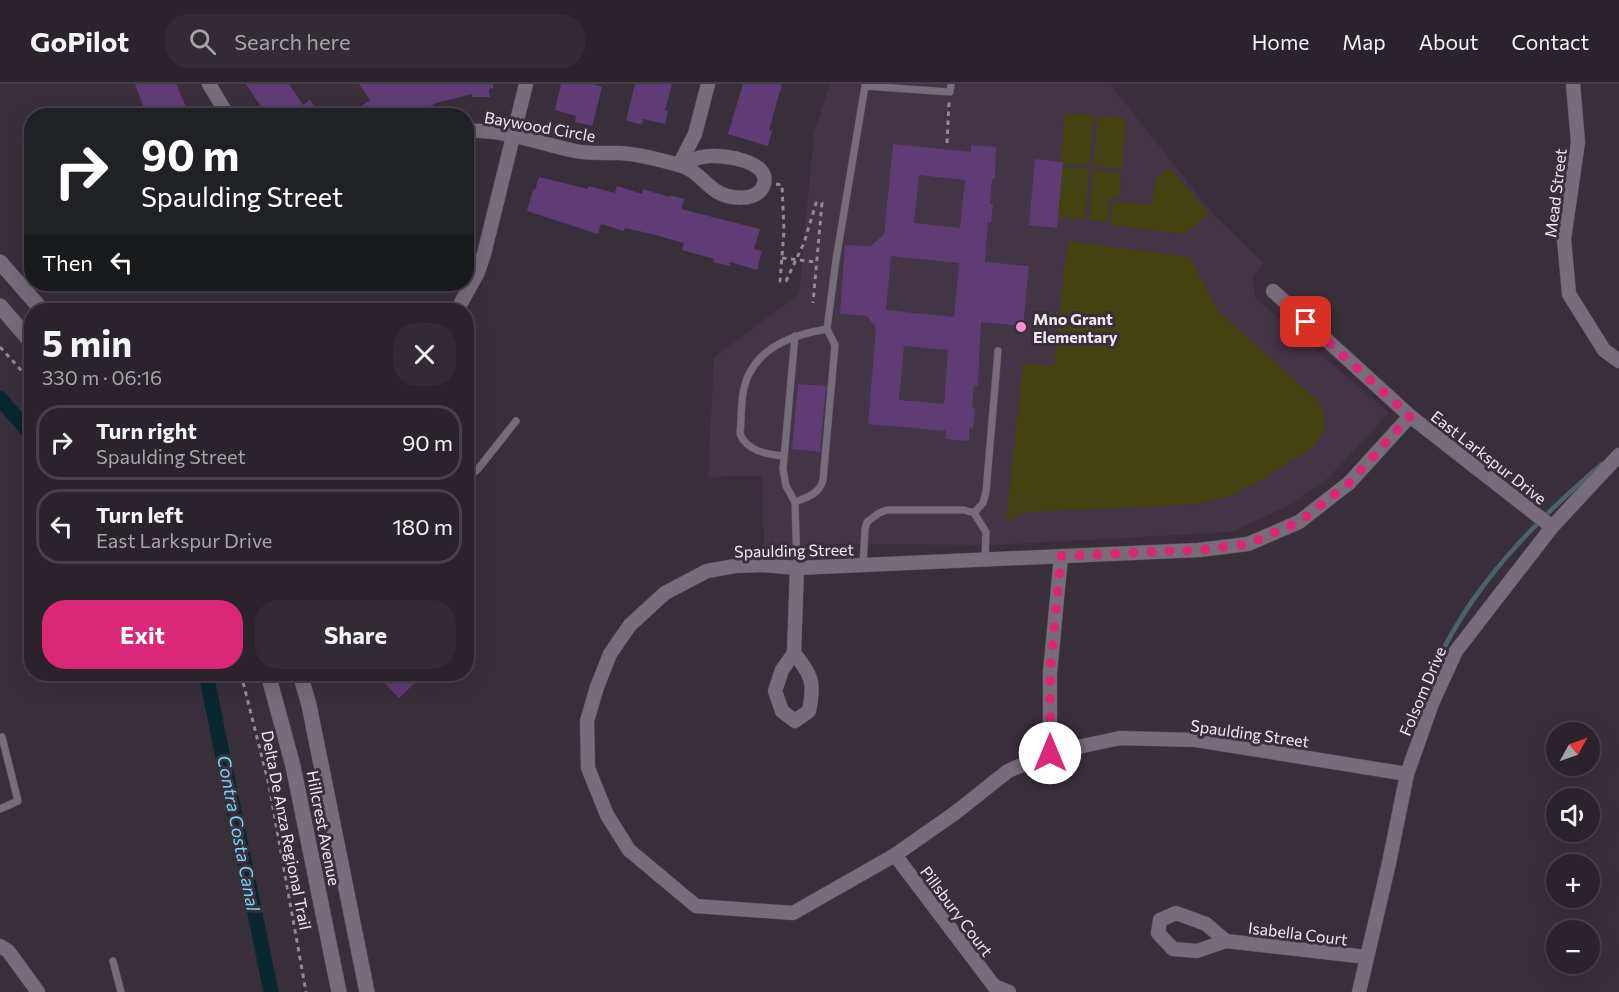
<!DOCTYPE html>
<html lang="en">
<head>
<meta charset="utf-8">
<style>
	:root { --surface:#2b232c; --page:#332b34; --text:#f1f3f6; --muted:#a6a4a9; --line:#474048; --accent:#db2777 }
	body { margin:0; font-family:Commissioner,sans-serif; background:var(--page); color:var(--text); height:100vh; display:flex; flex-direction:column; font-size:22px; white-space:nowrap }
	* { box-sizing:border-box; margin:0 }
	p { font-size:20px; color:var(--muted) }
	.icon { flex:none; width:33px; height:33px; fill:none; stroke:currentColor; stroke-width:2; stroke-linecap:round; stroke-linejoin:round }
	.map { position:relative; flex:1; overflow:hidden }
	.details { position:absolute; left:24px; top:219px; width:450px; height:378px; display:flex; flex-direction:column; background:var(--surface); border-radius:24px; box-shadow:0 6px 24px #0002,0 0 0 2px var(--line) }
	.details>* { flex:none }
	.top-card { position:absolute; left:24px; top:24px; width:450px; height:183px; border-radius:24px; box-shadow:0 6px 24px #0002,0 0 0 2px var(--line); background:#202124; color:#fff; overflow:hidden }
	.needle { width:39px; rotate:50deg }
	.fabs { position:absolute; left:1546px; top:638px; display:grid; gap:12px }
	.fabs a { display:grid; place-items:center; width:54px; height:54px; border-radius:50%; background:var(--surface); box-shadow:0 6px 24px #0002,0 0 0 2px var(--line); font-size:30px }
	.pin { position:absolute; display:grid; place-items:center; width:51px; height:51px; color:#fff; margin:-26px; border-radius:12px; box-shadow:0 3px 9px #0006 }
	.me { position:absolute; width:66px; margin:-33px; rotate:0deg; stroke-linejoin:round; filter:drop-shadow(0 0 4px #0008) }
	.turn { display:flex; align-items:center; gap:21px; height:126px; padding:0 18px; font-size:27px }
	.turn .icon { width:78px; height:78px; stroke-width:2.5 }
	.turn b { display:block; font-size:42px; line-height:51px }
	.then { display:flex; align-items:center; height:57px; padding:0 18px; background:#0003; gap:12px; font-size:22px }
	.round { display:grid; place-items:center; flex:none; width:63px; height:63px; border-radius:24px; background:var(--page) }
	.overview { display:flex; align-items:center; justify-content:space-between; height:102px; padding:0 18px }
	h1 { font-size:36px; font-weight:700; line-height:45px }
	.button { display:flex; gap:12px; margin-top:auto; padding:12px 18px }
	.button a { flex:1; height:69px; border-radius:24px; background:var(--accent); color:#fff; font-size:24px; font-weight:700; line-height:69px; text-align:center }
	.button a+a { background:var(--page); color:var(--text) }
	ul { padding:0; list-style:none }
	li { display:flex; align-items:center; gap:18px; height:75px; margin:0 12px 9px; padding:0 6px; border:3px solid var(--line); border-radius:24px }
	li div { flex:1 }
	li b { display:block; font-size:22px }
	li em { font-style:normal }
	header { display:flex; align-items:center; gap:36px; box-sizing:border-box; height:84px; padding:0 30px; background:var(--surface); border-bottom:2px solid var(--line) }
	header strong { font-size:28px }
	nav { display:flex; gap:33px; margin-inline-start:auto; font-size:21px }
	.search { width:420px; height:54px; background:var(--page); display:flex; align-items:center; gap:15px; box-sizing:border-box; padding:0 21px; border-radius:24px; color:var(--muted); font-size:22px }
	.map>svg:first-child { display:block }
</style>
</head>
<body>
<header>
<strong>GoPilot</strong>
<div class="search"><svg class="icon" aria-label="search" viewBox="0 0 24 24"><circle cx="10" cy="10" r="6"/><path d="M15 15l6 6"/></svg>Search here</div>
<nav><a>Home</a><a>Map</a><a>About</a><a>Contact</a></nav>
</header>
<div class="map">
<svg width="1619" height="908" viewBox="0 0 1619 908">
	<rect width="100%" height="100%" fill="#392f3b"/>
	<polygon fill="#433446" points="830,0 1110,0 1213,130 1264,179 1253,192 1255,214 1389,329 1329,393 1294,419 1232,448 994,461 838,460 764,463 762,392 708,393 714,273 799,210 814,49"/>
	<g fill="#424310">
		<polygon points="1065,29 1094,32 1089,82 1061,80"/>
		<polygon points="1098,32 1126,35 1122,85 1093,82"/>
		<polygon points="1061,83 1089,85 1085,135 1056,133"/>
		<polygon points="1169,84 1209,129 1185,150 1110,141 1113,117 1152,121 1155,96"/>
		<polygon points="1093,86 1121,89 1119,114 1110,113 1108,138 1089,136"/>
		<polygon points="1069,157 1189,173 1218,227 1318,317 1324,331 1324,345 1315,362 1259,397 1231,412 1195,420 1025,428 1006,438 1023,279 1054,282 1065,177"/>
	</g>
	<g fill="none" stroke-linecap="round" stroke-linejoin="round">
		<path stroke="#4e626b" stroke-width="4.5" d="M1415,641C1441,533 1520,450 1602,380"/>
		<g stroke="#092731" stroke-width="15">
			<polyline points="0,314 32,352"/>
			<polyline points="206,590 271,908"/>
		</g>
	</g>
	<g fill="#5f3c75" fill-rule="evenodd">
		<polygon points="135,0 176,0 190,32 147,32"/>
		<polygon points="246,0 289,0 303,21 310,16 321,32 267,32"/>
		<polygon points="359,0 493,0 493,4 489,5 490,13 472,13 472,10 436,19 414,32 348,32 370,16"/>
		<polygon points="561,0 592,0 602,3 592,42 575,38 576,32 555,26"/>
		<polygon points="635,0 672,0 665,26 668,27 665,40 643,35 642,41 626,36"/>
		<polygon points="743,0 782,0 769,46 772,47 768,62 728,50"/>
		<path d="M893,60L971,68V61L996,63L995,95H992L990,120H993L991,139L988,138L985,178L1029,182L1023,242L981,238L978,302L974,301L972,323L975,324L973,345L970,344L969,357L946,355V347L868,340L876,244L867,232L840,230L845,161L870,162L884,151ZM919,91L965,96L960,144L914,139ZM891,172L959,179L954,233L886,226ZM904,262L948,266L944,320L899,316Z"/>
		<polygon points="1035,75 1063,78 1057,144 1029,141"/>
		<polygon points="539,93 588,105 588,102 615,109 617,102 642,110 643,105 669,113 669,111 684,115 681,125 760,145 754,165 762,167 757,186 730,178 730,182 713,178 714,175 682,166 684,159 652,150 625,144 624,147 601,140 598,150 527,127 533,106 535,106"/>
		<polygon points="798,300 826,302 820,368 792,365"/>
		<polygon points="376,590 410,590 417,597 399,614"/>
	</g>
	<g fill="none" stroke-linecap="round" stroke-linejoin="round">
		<defs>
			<g id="service">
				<polyline points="827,245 836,176 865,2 950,8 951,0"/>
				<polyline points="795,252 783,385 786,402 795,418 797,484"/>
				<path d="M783,372C766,370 747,367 740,350C742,331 740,307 749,290C764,260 797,250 827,245L835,261L823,396C819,410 808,413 795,418"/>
				<polyline points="466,396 478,385 516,337"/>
				<polyline points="974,429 983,419 986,408 998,267"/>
				<polyline points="863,481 865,445 867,438 879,429 887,426 964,426 974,429 986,448 985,475"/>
				<polyline points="0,654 2,653 18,717 0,725"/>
				<polyline points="113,877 121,908"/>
			</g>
			<g id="minor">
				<polyline points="209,0 228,32"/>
				<polyline points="1573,0 1578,58 1564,155 1569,210 1604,266 1619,277"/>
				<path d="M466,47C502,44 540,60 575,67C590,70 605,69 620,69C639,70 661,76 679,81C695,85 703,98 716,107C729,115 758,119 764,100C770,77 725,71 710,72C699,72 689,77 679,81"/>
				<polyline points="679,81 695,50 708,0"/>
				<polyline points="1273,207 1410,332 1552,443"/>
				<polyline points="457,226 478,188 484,170 526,0"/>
				<path d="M794,569C812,592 815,598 809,627L795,637L782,627L775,607L782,586Z"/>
				<polyline points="794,569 797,484"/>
				<polyline points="1050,669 1050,589 1061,472"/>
				<polyline points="1407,690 1196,656 1120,654 1050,669 1008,687 955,729 895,771 793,829 696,822 629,766 607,731 588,684 587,637 597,603 610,570 630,541 665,509 707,487 735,482 763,481 797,484 1199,466 1248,460 1299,438 1349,399 1410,332"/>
				<polyline points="895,771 994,902"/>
				<polyline points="1226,857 1206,840 1176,829 1160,836 1158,849 1173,865 1197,867 1226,857 1367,873"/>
				<polyline points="0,862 8,867 38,908"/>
				<polyline points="994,902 1009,908"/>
				<polyline points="1359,908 1389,779 1407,690 1433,617 1456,567 1552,443 1619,371"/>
			</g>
			<g id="secondary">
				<polyline points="0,178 42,226"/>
				<polyline points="0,222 32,259"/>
				<polyline points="268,590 293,682 339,908"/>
				<polyline points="300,590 309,621 367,908"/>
			</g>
		</defs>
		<use href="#service" stroke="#564e58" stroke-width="8"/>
		<use href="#minor" stroke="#564e58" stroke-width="15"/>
		<use href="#secondary" stroke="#564e58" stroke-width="16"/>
		<g stroke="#938b95" stroke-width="3" stroke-dasharray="4.5 4.5" stroke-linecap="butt">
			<polyline points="947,59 949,18"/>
			<polyline points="776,100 782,101 784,147 780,197 786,197 804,159 816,119 822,119 813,219"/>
			<polyline points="782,174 816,178"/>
			<polyline points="0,263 32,298"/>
			<polyline points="241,590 269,701 306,908"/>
		</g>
		<use href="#service" stroke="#776c7a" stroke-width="7"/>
		<use href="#minor" stroke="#776c7a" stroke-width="14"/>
		<use href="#secondary" stroke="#776c7a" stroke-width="15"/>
	</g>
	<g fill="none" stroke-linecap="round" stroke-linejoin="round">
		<polyline stroke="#db2777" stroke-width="10" stroke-dasharray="0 18" points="1050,669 1050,589 1061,472 1199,466 1248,460 1299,438 1349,399 1410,332 1306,238"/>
	</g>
	<circle fill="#f690d0" stroke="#392f3b" stroke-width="2" cx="1021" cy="243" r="6"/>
	<g text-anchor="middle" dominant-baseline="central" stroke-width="6" stroke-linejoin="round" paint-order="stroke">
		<g font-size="16" fill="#f0eaf2" stroke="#392f3b">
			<text transform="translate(540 42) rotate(10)">Baywood Circle</text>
			<text transform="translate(1555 109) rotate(-83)">Mead Street</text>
			<text transform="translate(1489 373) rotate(38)">East Larkspur Drive</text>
			<text transform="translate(794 466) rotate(-1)">Spaulding Street</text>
			<text transform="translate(1422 607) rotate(-67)">Folsom Drive</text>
			<text transform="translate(1250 649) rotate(8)">Spaulding Street</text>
			<text transform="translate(324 744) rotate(79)">Hillcrest Avenue</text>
			<text transform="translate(287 746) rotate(79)">Delta De Anza Regional Trail</text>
			<text transform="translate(957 827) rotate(53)">Pillsbury Court</text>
			<text transform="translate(1298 849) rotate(7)">Isabella Court</text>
		</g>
		<g font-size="16" font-weight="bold" fill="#f0eaf2" stroke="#392f3b" text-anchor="start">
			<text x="1033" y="234">Mno Grant<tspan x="1033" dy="18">Elementary</tspan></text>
		</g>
		<g font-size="18" font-style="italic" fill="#75d4f9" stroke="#392f3b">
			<text transform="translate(239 749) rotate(79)">Contra Costa Canal</text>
		</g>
	</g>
</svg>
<div class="fabs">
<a><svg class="needle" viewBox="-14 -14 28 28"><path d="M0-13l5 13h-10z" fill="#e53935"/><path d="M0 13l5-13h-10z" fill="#a6a4a9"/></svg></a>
<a><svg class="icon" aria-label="sound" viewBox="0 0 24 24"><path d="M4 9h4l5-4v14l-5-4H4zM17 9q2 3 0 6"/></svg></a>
<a>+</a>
<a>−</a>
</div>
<div class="pin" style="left:1306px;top:238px;background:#d93025"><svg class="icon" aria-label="arrive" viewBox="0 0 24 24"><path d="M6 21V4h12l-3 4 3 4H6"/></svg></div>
<svg class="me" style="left:1050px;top:669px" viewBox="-20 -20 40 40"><circle r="19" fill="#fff"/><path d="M0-13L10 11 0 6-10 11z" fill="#db2777"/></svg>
<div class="top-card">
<div class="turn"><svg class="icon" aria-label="right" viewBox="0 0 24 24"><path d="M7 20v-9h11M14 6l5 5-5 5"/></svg><div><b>90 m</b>Spaulding Street</div></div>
<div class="then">Then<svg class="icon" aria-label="left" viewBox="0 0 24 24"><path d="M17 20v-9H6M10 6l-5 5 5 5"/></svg></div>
</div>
<section class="details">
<div class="overview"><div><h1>5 min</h1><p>330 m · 06:16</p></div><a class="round"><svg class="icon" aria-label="close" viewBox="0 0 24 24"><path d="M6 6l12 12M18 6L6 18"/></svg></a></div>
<ul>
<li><svg class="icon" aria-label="right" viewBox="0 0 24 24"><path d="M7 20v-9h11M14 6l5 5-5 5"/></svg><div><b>Turn right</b><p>Spaulding Street</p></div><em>90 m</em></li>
<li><svg class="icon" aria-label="left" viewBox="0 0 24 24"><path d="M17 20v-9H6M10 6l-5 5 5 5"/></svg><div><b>Turn left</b><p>East Larkspur Drive</p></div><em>180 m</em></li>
</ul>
<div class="button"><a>Exit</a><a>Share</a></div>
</section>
</div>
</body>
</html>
